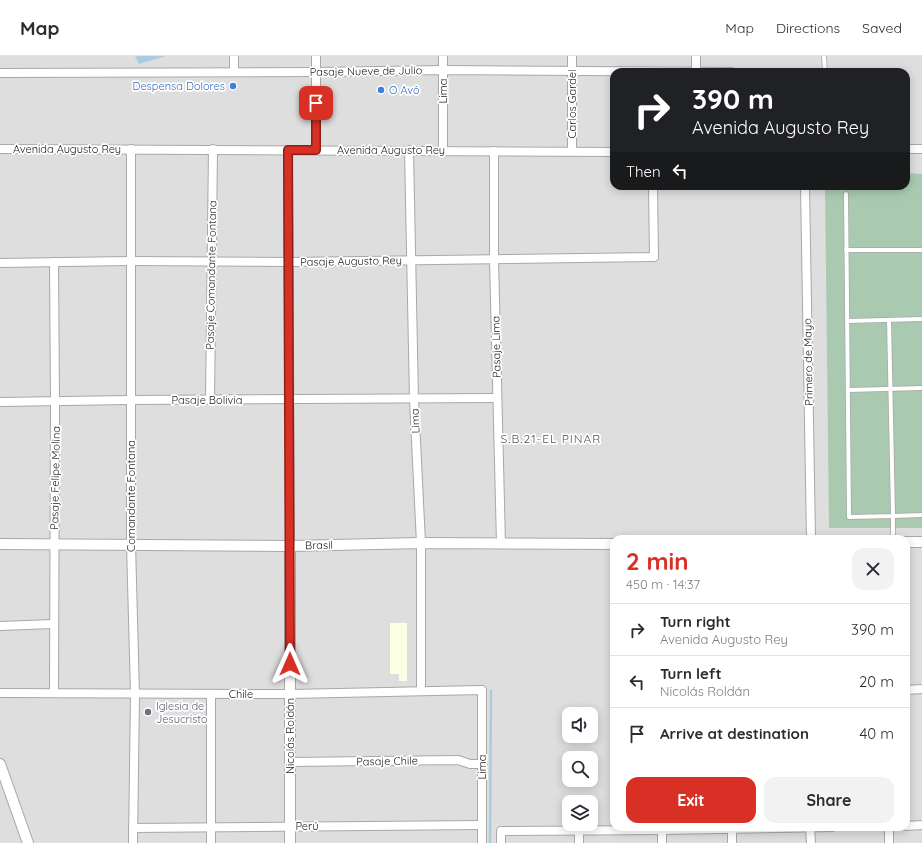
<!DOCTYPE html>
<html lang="en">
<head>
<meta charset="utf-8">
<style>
	:root { --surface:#fff; --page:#f2f2f3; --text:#2b2b33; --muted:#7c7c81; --line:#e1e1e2; --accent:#d93025 }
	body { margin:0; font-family:Quicksand,sans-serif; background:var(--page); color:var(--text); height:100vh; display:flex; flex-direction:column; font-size:15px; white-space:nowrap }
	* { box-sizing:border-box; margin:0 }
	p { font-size:13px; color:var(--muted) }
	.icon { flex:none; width:22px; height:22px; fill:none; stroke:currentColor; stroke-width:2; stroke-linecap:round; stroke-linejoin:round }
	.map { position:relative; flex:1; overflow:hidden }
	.side { position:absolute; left:610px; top:479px; width:300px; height:296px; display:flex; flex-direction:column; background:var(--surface); border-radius:12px; box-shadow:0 2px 10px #0003 }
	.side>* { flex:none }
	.hud { position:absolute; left:610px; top:12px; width:300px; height:122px; border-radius:12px; box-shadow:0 2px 10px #0003; background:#202124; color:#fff; overflow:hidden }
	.buttons { position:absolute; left:562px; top:651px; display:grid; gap:8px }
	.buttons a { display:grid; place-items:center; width:36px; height:36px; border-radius:8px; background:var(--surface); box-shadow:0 2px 10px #0003; font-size:20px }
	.pin { position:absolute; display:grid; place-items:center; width:34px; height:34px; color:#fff; margin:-17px; border-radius:8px; box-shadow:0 2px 6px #0006 }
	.me { position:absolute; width:44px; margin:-22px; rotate:0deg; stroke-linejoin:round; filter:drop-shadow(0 0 3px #0008) }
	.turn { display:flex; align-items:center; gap:14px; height:84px; padding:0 16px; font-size:18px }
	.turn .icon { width:52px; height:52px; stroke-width:2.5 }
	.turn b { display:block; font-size:28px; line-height:34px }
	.then { display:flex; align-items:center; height:38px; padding:0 16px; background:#0003; gap:8px; font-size:15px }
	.round { display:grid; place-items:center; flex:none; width:42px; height:42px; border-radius:12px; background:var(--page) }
	.headline { display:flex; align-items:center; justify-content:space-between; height:68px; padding:0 16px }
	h1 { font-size:24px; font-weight:800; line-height:30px; color:var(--accent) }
	.button { display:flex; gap:8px; margin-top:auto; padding:8px 16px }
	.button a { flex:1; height:46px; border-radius:12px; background:var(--accent); color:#fff; font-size:16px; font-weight:800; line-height:46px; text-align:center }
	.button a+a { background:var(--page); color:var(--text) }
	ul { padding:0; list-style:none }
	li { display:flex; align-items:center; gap:12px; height:52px; padding:0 16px; border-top:1px solid var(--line) }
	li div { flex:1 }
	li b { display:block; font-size:15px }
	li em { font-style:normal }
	header { display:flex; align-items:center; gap:24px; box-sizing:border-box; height:56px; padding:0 20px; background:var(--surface); border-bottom:1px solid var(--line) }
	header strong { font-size:19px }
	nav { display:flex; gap:22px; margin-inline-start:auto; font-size:14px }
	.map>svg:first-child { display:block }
</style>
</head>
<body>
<header>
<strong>Map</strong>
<nav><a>Map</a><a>Directions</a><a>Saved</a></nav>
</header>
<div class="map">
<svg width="922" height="787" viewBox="0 0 922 787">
	<rect width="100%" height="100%" fill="#f1efe8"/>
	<path fill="#dfdede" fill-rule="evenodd" d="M0,0H922V787H0ZM614,16H906V130H614ZM614,483H906V771H614ZM569,658H591V680H569ZM569,702H591V724H569ZM569,746H591V768H569Z"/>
	<polygon fill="#fcffe3" points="390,567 407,567 407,625 399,625 399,618 390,618"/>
	<polygon fill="#a9cab1" points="906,117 922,118 922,472 829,472 825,130 906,130"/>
	<polygon fill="#a9cdde" points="135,0 166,0 139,8"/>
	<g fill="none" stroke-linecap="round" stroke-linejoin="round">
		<polyline stroke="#a9cdde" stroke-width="2.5" points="490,787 491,635"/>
		<defs>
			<g id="service">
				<polyline points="824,0 825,16"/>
				<polyline points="846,138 849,461 893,460 889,264"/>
				<polyline points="846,194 922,194"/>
				<polyline points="847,265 922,263"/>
				<polyline points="849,334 922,332"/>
				<polyline points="889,483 893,479 893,460 922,459"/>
			</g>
			<g id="minor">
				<polyline points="234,0 234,15"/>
				<polyline points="443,0 443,94"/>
				<polyline points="572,0 572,95"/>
				<polyline points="696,0 696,16"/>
				<polyline points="0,17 316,16 443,14 732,16"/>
				<polyline points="0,93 614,96"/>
				<polyline points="131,93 131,488 135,638 133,787"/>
				<polyline points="906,93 922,93"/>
				<polyline points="288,94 290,490"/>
				<polyline points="316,94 316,0"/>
				<polyline points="409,94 414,344 421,487 421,635"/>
				<polyline points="494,95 494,203 501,488"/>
				<polyline points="805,130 811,483"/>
				<polyline points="0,207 130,205 289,206 654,201 653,130"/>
				<polyline points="210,344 213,93"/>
				<polyline points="0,346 130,344 497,342"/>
				<polyline points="0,570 53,568"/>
				<polyline points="906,634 922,633"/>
				<polyline points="0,637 290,638 482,634 482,787"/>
				<polyline points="54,637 55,346 54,206"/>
				<polyline points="211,638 211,787"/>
				<polyline points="290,706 458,704 470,708 483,708"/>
				<polyline points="906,770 922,769"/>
				<polyline points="810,771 811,787"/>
				<polyline points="133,772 482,769"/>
				<polyline points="662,774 662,787"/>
				<polyline points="501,787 501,775 662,774 832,771"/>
				<polyline points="579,787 579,774"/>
				<polyline points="732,787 732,772"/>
				<polyline points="889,787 889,771"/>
			</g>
			<g id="tertiary">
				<polyline points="906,486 922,486"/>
				<polyline points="0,488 290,490 421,487 614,488"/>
				<polyline points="0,708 28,787"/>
				<polyline points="290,787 290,490"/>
			</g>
		</defs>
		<use href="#service" stroke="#a8a8a8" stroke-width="5.5"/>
		<use href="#minor" stroke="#a8a8a8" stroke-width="10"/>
		<use href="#tertiary" stroke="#a8a8a8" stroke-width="12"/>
		<use href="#service" stroke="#fff" stroke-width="4"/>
		<use href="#minor" stroke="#fff" stroke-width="8"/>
		<use href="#tertiary" stroke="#fff" stroke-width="10"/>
	</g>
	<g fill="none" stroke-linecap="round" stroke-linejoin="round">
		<defs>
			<polyline id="route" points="290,608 288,94 316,94 316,47"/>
		</defs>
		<use href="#route" stroke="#8d1f18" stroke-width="10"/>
		<use href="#route" stroke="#d93025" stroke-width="7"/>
	</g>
	<g fill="#3f7fe0" stroke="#fff" stroke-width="1.5">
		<circle cx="233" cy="30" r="4"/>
		<circle cx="381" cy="34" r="4"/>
	</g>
	<circle fill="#6b7280" stroke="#fff" stroke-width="1.5" cx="148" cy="656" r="4"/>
	<g text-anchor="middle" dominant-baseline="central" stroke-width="3.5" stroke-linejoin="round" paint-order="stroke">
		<g font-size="11" fill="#212121" stroke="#fff">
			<text transform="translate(366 15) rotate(-1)">Pasaje Nueve de Julio</text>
			<text transform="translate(443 35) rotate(-90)">Lima</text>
			<text transform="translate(572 48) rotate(-90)">Carlos Gardel</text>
			<text x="67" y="93">Avenida Augusto Rey</text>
			<text x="391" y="94">Avenida Augusto Rey</text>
			<text transform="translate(351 205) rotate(-1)">Pasaje Augusto Rey</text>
			<text transform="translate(211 219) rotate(-89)">Pasaje Comandante Fontana</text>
			<text transform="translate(496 291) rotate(-91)">Pasaje Lima</text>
			<text transform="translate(808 306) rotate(-91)">Primero de Mayo</text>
			<text x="207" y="344">Pasaje Bolivia</text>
			<text transform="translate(415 365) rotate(-92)">Lima</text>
			<text transform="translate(55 422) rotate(-89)">Pasaje Felipe Molina</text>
			<text transform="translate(131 440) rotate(-90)">Comandante Fontana</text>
			<text transform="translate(319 489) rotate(-1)">Brasil</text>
			<text x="241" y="638">Chile</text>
			<text transform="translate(290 680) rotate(-90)">Nicolás Roldán</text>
			<text transform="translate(387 705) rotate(-1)">Pasaje Chile</text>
			<text transform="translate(482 711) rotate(-90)">Lima</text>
			<text x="307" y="770">Perú</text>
		</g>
		<g font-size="11" fill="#366cbe" stroke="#fff" text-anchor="end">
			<text x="225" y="30">Despensa Dolores</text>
			<text x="389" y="34" text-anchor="start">O Avô</text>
		</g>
		<g font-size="11" fill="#5b616d" stroke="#fff" text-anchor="start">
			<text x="156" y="650">Iglesia de<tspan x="156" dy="13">Jesucristo</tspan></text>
		</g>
		<g font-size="12" letter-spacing="1" fill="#545454" stroke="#fff">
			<text x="551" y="382">S.B.21-EL PINAR</text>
		</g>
	</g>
</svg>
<div class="buttons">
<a><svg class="icon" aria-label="sound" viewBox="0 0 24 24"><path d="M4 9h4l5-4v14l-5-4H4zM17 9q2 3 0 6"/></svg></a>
<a><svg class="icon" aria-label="search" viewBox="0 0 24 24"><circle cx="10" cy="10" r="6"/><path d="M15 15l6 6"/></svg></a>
<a><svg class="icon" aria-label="layers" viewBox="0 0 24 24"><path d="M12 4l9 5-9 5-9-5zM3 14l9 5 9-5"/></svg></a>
</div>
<div class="pin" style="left:316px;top:47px;background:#d93025"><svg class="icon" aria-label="arrive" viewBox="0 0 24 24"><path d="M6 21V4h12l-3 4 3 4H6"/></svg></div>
<svg class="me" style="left:290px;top:608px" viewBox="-20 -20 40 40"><path d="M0-17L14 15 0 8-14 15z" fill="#d93025" stroke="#fff" stroke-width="4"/></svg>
<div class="hud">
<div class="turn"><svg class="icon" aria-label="right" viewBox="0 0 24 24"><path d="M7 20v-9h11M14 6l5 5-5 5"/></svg><div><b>390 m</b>Avenida Augusto Rey</div></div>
<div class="then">Then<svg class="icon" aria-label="left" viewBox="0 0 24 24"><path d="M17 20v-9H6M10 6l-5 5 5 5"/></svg></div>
</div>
<section class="side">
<div class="headline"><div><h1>2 min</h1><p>450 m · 14:37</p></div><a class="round"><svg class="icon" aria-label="close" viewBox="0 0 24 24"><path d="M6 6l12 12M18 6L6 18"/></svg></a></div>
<ul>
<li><svg class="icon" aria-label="right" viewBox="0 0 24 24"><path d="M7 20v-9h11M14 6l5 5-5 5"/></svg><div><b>Turn right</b><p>Avenida Augusto Rey</p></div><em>390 m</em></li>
<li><svg class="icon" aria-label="left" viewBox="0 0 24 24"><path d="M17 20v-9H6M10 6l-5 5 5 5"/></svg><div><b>Turn left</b><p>Nicolás Roldán</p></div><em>20 m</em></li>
<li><svg class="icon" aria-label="arrive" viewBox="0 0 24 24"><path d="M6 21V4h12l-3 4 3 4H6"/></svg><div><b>Arrive at destination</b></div><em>40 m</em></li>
</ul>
<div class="button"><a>Exit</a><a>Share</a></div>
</section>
</div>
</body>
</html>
